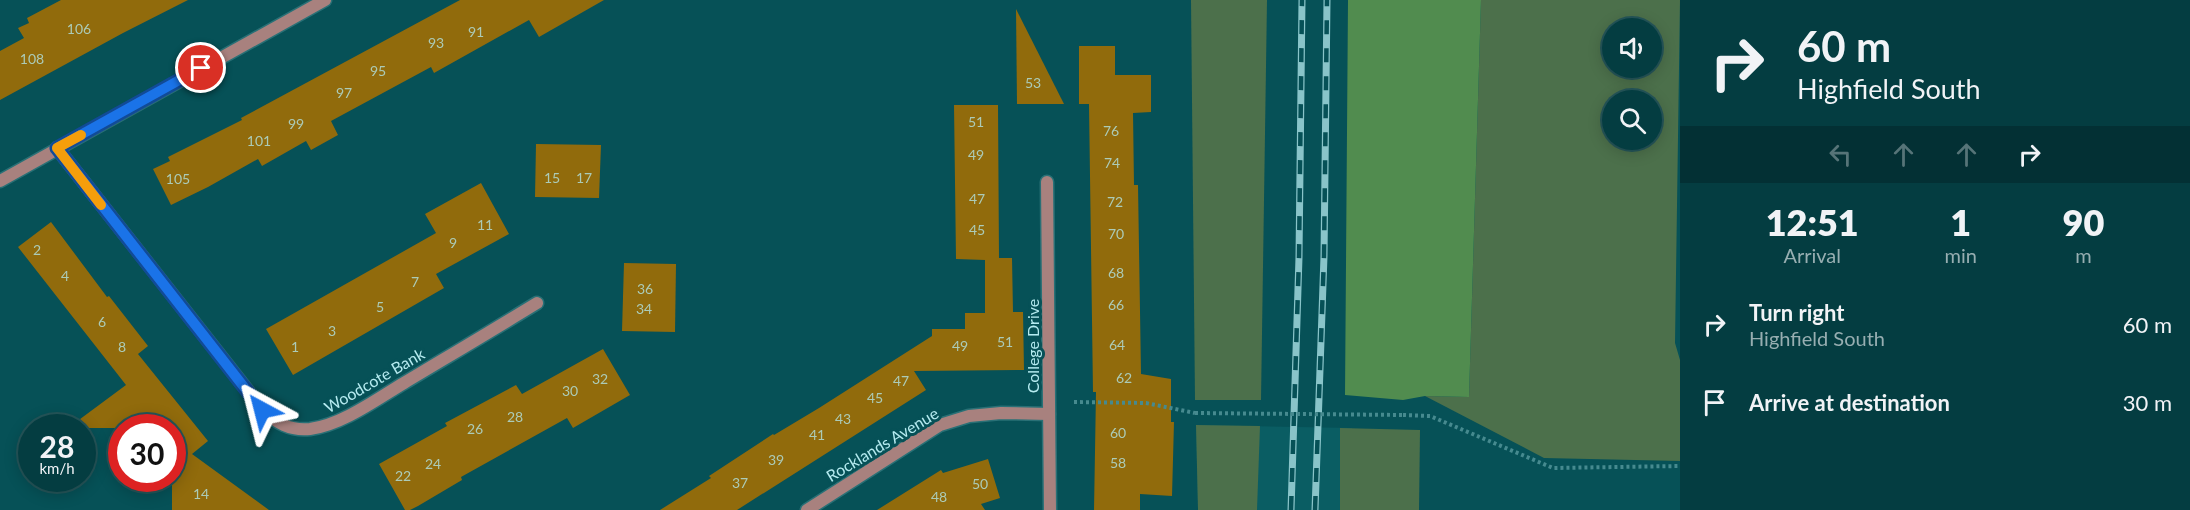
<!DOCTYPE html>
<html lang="en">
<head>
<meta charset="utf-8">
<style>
	:root { --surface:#043d41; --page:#12484c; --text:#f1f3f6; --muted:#97aeb1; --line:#25565a }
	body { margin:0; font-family:Lato,sans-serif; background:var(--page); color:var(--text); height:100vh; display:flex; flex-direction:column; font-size:22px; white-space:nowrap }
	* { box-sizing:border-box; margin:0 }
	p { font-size:20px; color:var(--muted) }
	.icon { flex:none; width:33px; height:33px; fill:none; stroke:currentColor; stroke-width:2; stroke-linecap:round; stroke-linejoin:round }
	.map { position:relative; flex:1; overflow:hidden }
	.drawer { display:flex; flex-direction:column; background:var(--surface); width:510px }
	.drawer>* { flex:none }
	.hud { background:#043d41; color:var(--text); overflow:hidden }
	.buttons { position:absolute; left:1602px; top:18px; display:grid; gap:12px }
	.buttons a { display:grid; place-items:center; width:60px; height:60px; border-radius:50%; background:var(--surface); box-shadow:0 3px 15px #0003,0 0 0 2px var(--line); font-size:30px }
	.speed { position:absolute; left:18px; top:414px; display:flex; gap:12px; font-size:30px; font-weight:700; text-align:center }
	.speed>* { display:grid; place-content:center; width:78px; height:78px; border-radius:50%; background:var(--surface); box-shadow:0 3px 15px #0003,0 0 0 2px var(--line); line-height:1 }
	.speed small { font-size:15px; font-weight:400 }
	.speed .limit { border:9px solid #d22; background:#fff; color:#111 }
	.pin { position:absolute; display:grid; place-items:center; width:51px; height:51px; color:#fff; margin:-26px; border:3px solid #fff; border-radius:50%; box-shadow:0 2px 6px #0007 }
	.me { position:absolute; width:66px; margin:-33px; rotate:322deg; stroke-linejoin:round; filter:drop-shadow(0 0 4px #0008) }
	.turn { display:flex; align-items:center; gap:21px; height:126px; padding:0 18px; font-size:27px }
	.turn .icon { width:78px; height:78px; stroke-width:2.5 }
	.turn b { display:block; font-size:42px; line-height:51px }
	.lanes { display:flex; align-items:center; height:57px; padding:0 18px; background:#0003; justify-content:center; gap:30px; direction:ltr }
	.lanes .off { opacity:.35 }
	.eta { display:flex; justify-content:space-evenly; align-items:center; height:102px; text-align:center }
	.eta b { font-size:36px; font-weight:800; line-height:42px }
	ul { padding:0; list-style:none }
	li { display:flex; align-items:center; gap:18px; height:78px; padding:0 18px }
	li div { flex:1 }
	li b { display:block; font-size:22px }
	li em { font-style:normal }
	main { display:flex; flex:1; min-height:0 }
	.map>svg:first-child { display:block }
</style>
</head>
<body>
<main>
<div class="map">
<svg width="1680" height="510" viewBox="0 0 1680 510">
	<rect width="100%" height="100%" fill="#065157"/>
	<polygon fill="#0a5d63" points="1196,425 1352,428 1350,510 1198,510"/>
	<g fill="#4c704b" fill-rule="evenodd">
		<polygon points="1191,0 1267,0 1261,400 1195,400"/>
		<path d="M1481,0H1680L1675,343L1680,360V461L1544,458L1425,396L1469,397ZM1612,28H1652V68H1612ZM1612,100H1652V140H1612Z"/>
		<polygon points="1196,425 1260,426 1257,510 1198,510"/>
		<polygon points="1340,428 1420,430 1419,510 1340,510"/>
	</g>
	<polygon fill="#518c4f" points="1348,0 1481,0 1469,397 1425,396 1403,400 1345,395"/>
	<g fill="#916b0c">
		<polygon points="61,0 188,0 123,33 0,100 0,51 24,38 18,28 29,23 27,18"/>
		<polygon points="460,0 604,0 539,37 529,20 434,73 431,67 331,121 338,135 311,150 306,141 262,166 258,159 208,187 171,205 153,169 170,161 168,157 242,120 241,118"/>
		<polygon points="1016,9 1064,104 1017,104"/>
		<polygon points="1079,46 1115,46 1115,75 1151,75 1151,112 1133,113 1134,185 1138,185 1141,374 1171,379 1171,422 1174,422 1172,496 1140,494 1140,510 1094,510 1096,392 1093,392 1089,104 1079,104"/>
		<polygon points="954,105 998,105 999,258 1012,258 1013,312 1023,312 1024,370 914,371 926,390 737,510 660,510 711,478 709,476 773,434 774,435 819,408 932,336 932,329 965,329 965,313 985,313 985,260 956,259"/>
		<polygon points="536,144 601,145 599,198 535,197"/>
		<polygon points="481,183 509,234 436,274 444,288 293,375 266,329 436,233 425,214"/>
		<polygon points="51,222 107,297 109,296 148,346 138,354 208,441 192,454 269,510 172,510 172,428 68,428 126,385 18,247"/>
		<polygon points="624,263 676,264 675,332 622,331"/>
		<polygon points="603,349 630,395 573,428 567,418 461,477 462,480 418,506 410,510 405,510 379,464 447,426 445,423 516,385 522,394"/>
		<polygon points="988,459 1000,498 981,504 985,510 877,510 941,470 943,473"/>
	</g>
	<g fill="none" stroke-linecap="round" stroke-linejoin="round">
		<defs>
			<g id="street">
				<path d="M57,148L262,409C276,423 290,431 310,429C342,425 377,399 404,383C449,356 493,330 537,303"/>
				<polyline points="0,181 325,0"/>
				<polyline points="1047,182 1050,510"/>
				<polyline points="807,510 940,425 969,416 1001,413 1049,414"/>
			</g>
		</defs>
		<use href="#street" stroke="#297076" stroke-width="15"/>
		<g stroke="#468a8f" stroke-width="4" stroke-dasharray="3 3" stroke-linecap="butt">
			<polyline points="1074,402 1146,403 1195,413"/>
			<polyline points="1403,415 1430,416 1553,468 1680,466"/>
		</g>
		<use href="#street" stroke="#a8817e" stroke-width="12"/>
		<defs>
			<g id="rail">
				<polyline points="1291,510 1299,257 1302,0"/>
				<polyline points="1315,510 1324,256 1327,0"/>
			</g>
		</defs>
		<use href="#rail" stroke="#89c4c9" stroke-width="7"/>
		<use href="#rail" stroke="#065157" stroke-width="4.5" stroke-dasharray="14" stroke-linecap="butt"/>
		<polyline stroke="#468a8f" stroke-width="4" stroke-dasharray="3 3" stroke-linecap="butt" points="1195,413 1403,415"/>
	</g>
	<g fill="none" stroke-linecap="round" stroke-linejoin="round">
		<defs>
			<polyline id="route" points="201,68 57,148 262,410"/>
		</defs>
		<use href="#route" stroke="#114b97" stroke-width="15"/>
		<use href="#route" stroke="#1a73e8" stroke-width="10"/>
		<polyline stroke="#f59e0b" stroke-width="10" points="81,135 57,148 101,205"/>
	</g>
	<g text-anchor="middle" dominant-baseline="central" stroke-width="6" stroke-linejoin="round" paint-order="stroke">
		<g font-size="14" fill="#accbb7">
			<text x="79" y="28">106</text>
			<text x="476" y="31">91</text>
			<text x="436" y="42">93</text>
			<text x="32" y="58">108</text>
			<text x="378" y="70">95</text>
			<text x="1033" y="82">53</text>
			<text x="344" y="92">97</text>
			<text x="976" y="121">51</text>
			<text x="296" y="123">99</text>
			<text x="1111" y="130">76</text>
			<text x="259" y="140">101</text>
			<text x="976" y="154">49</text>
			<text x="1112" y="162">74</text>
			<text x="552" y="177">15</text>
			<text x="584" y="177">17</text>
			<text x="178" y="178">105</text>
			<text x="977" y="198">47</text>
			<text x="1115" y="201">72</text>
			<text x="485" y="224">11</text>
			<text x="977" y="229">45</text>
			<text x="1116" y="233">70</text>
			<text x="453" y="242">9</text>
			<text x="37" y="249">2</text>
			<text x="1116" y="272">68</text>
			<text x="65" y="275">4</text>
			<text x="415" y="281">7</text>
			<text x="645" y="288">36</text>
			<text x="1116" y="304">66</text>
			<text x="380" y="306">5</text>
			<text x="644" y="308">34</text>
			<text x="102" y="321">6</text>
			<text x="332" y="330">3</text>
			<text x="1005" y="341">51</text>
			<text x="1117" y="344">64</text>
			<text x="960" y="345">49</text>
			<text x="122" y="346">8</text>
			<text x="295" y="346">1</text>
			<text x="1124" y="377">62</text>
			<text x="600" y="378">32</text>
			<text x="901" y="380">47</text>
			<text x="570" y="390">30</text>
			<text x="875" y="397">45</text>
			<text x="515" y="416">28</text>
			<text x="843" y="418">43</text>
			<text x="475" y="428">26</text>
			<text x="1118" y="432">60</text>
			<text x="817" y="434">41</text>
			<text x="776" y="459">39</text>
			<text x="1118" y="462">58</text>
			<text x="433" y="463">24</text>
			<text x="403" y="475">22</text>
			<text x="740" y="482">37</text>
			<text x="980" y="483">50</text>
			<text x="201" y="493">14</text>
			<text x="939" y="496">48</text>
		</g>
		<g font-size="16" fill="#b5ebf0" stroke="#065157">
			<text transform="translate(1032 346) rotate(-90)">College Drive</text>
			<text transform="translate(374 380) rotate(-30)">Woodcote Bank</text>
			<text transform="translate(882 444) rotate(-31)">Rocklands Avenue</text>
		</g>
	</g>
</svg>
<div class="buttons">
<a><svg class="icon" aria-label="sound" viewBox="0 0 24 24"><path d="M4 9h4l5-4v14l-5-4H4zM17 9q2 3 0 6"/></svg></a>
<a><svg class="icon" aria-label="search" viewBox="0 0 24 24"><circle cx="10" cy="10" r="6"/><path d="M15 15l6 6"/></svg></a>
</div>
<div class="speed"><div>28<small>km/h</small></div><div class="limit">30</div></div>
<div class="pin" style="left:201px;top:68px;background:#d93025"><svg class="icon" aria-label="arrive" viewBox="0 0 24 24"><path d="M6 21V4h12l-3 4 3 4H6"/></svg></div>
<svg class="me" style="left:262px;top:410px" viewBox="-20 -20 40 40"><path d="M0-17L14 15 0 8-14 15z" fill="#1a73e8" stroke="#fff" stroke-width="4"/></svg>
</div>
<section class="drawer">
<div class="hud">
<div class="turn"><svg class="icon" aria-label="right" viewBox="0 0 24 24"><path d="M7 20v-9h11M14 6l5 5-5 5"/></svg><div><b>60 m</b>Highfield South</div></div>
<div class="lanes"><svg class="icon off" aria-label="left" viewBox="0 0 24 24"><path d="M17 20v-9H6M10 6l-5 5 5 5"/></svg><svg class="icon off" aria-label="ahead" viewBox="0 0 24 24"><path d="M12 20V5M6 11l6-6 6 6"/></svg><svg class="icon off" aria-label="ahead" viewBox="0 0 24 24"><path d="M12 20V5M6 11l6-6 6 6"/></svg><svg class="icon" aria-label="right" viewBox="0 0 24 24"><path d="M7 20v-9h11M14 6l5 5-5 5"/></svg></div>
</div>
<div class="eta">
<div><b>12:51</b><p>Arrival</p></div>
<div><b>1</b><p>min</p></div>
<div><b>90</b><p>m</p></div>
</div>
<ul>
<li><svg class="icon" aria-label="right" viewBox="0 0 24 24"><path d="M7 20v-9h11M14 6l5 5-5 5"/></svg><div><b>Turn right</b><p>Highfield South</p></div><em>60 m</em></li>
<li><svg class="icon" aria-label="arrive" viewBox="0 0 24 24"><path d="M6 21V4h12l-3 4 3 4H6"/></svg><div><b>Arrive at destination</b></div><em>30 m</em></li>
</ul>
</section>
</main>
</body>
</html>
